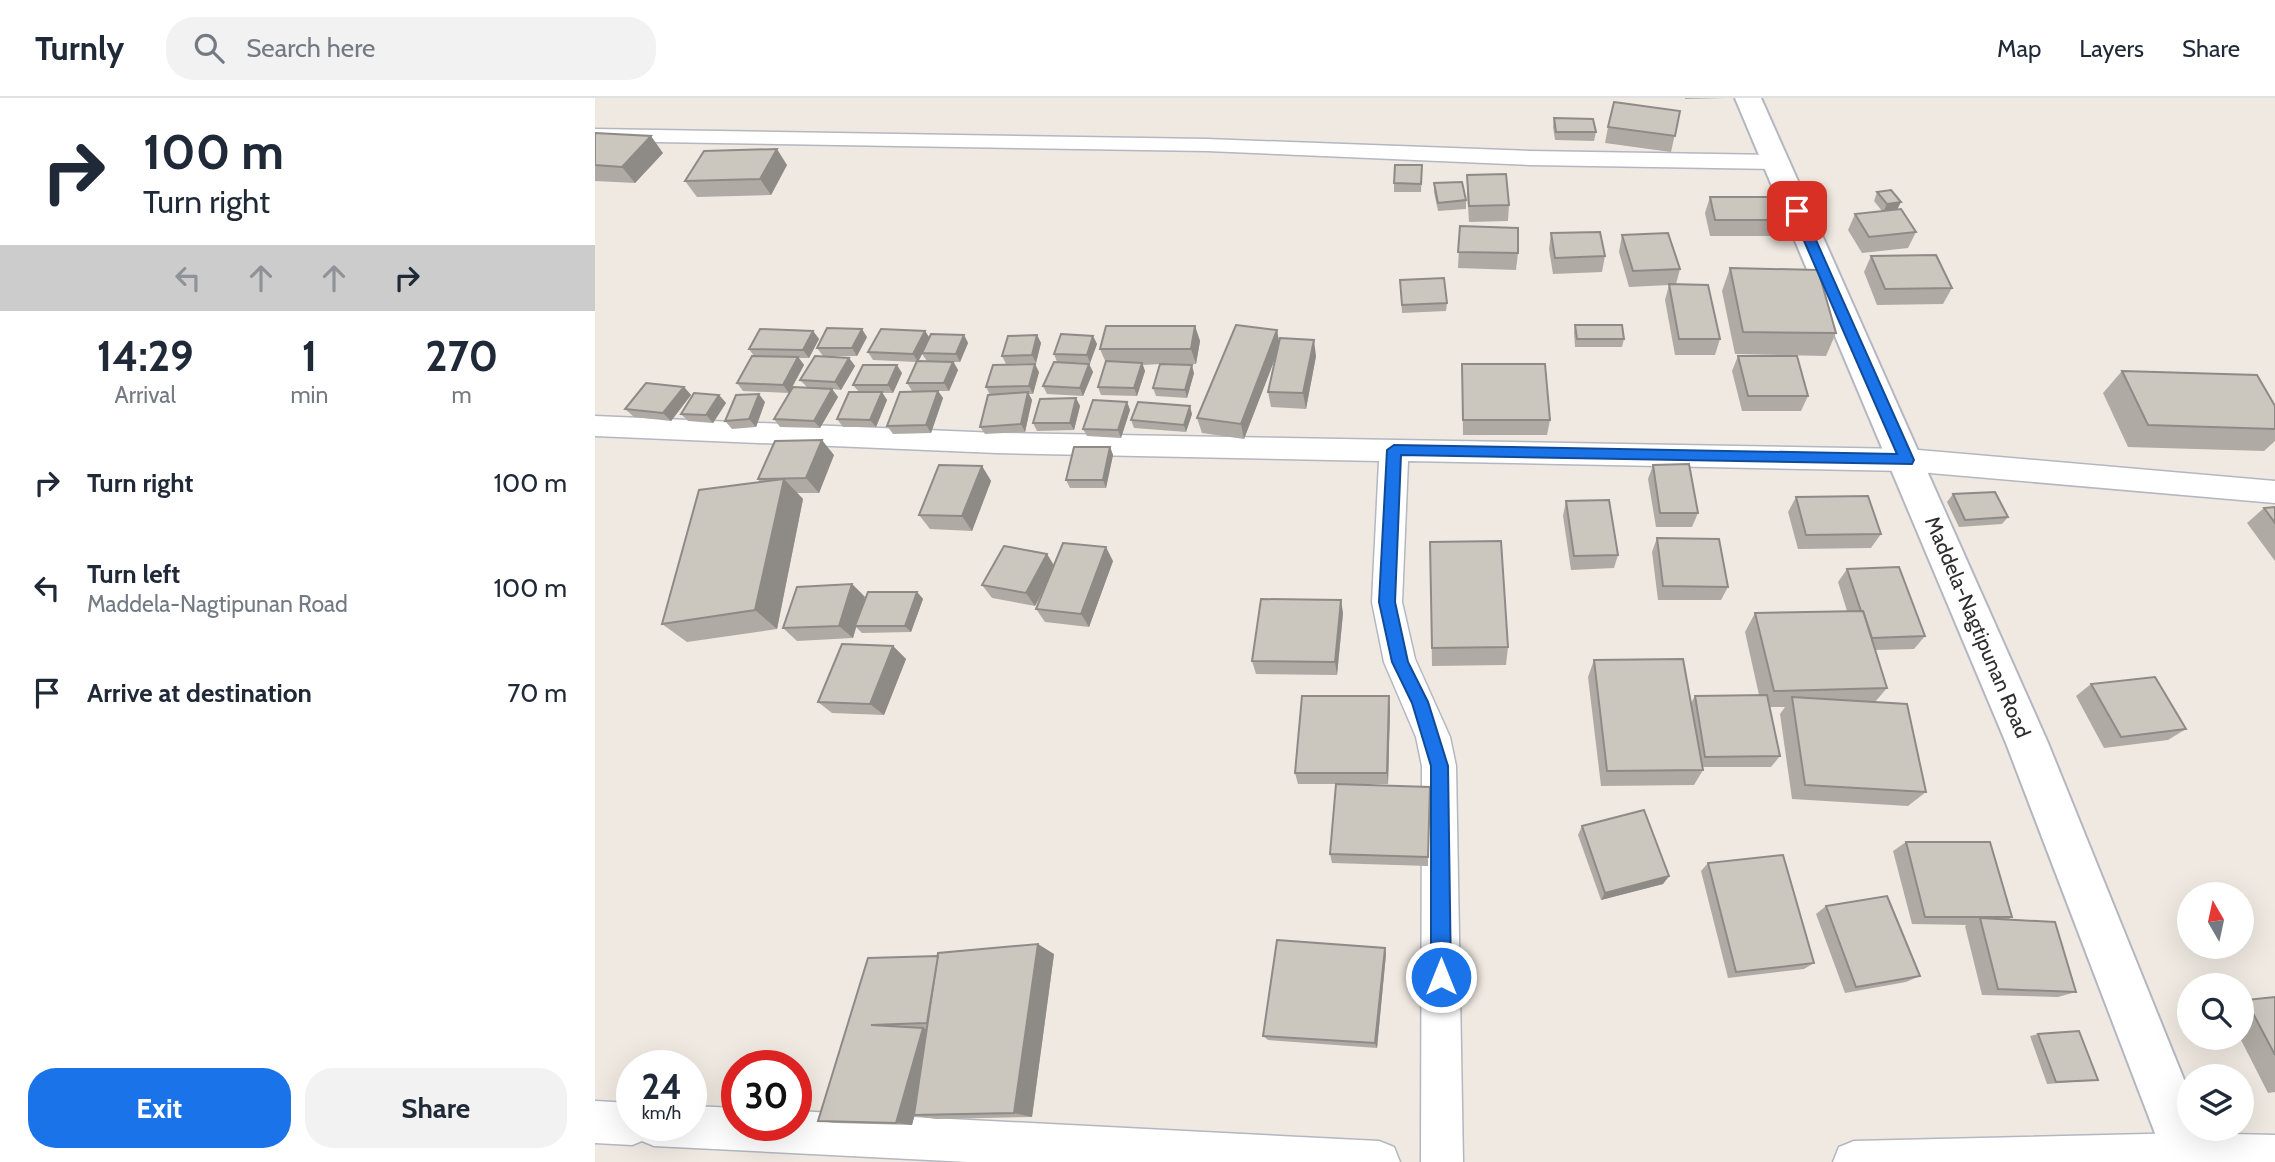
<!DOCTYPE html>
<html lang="en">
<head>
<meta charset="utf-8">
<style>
	:root { --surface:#fff; --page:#f2f2f3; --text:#1f2937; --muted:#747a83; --line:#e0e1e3; --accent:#1a73e8 }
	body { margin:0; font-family:Cabin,sans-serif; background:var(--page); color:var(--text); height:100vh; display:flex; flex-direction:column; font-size:26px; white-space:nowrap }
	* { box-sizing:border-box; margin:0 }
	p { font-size:23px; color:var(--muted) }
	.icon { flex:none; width:38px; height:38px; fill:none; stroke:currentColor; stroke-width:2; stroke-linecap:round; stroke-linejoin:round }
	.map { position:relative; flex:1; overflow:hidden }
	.drawer { display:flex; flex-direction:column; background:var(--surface); width:595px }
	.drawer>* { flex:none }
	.top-card { background:#fff; color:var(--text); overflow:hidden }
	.needle { width:46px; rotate:351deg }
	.fabs { position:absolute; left:1582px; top:784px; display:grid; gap:14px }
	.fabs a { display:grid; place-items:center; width:77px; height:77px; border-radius:50%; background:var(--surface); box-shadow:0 7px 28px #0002; font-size:35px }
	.speed { position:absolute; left:21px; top:952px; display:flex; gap:14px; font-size:35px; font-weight:700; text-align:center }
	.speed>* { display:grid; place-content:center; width:91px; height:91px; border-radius:50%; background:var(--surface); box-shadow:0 7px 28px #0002; line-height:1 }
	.speed small { font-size:18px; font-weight:400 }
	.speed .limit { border:10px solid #d22; background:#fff; color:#111 }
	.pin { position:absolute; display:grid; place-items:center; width:60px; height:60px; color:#fff; margin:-30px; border-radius:14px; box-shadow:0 4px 10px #0006 }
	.me { position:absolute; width:77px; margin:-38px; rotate:0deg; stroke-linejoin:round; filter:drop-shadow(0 0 5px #0008) }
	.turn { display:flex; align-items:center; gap:24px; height:147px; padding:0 28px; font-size:32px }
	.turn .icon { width:91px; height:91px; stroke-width:2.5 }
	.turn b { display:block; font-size:49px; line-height:60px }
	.lanes { display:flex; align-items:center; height:66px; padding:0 28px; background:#0003; justify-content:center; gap:35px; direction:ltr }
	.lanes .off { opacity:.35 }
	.eta { display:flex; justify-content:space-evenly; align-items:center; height:119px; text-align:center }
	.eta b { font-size:42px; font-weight:700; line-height:49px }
	.button { display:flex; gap:14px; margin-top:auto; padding:14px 28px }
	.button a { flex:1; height:80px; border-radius:28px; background:var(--accent); color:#fff; font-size:28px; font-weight:700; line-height:80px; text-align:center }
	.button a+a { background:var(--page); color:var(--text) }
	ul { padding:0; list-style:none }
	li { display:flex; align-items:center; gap:21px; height:105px; padding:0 28px }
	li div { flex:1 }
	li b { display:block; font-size:26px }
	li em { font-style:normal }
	header { display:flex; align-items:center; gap:42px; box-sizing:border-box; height:98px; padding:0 35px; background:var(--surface); border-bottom:2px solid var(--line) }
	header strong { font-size:33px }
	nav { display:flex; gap:38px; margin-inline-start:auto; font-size:24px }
	.search { width:490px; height:63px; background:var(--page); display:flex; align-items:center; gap:18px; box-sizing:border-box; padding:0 24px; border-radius:28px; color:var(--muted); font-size:26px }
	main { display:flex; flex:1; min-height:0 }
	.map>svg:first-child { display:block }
</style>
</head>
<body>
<header>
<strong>Turnly</strong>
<div class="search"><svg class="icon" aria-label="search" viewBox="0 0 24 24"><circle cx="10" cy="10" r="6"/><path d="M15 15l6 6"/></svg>Search here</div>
<nav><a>Map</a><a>Layers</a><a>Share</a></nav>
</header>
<main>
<section class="drawer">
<div class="top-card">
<div class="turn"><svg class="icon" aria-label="right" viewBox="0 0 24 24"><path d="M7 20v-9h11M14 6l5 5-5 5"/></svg><div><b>100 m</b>Turn right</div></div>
<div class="lanes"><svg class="icon off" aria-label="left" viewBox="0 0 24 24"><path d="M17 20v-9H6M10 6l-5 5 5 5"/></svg><svg class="icon off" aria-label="ahead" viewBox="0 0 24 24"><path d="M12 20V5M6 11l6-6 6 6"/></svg><svg class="icon off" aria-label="ahead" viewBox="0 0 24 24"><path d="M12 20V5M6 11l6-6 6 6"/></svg><svg class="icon" aria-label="right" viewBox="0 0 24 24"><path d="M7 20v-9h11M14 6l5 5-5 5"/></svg></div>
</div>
<div class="eta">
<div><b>14:29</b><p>Arrival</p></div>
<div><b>1</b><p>min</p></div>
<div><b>270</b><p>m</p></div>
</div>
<ul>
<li><svg class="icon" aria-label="right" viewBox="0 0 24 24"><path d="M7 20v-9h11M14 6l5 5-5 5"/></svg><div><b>Turn right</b></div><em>100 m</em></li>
<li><svg class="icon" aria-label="left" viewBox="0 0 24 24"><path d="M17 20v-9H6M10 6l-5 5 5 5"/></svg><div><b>Turn left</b><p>Maddela-Nagtipunan Road</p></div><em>100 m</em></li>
<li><svg class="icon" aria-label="arrive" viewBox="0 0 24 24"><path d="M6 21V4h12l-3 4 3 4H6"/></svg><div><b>Arrive at destination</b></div><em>70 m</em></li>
</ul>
<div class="button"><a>Exit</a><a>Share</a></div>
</section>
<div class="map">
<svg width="1680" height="1064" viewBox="0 0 1680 1064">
	<rect width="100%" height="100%" fill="#efe9e1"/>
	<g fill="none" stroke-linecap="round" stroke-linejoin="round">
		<defs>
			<g id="minor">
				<polygon points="0,31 612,41 935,53 1181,57 1192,64 1181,71 935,67 612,53 0,43"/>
				<polygon points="0,318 402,335 1312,351 1680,383 1680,405 1312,373 813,363 807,504 820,561 855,639 861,668 868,1064 826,1064 827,668 821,639 789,564 777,504 784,363 402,355 0,338"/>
				<polygon points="0,1003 37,1005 37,1027 96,1027 96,1008 142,1010 142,1027 201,1027 201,1013 784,1043 799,1049 805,1064 373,1064 59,1048 47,1043 37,1047 0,1045"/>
				<polygon points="1594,1035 1680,1037 1680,1064 1238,1064 1244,1049 1259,1043"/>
			</g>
			<polygon id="secondary" points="1140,0 1166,0 1453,645 1594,994 1594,1031 1609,1031 1623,1064 1571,1064 1411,645"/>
		</defs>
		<use href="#minor" stroke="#b4b7c1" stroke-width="3"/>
		<use href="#secondary" stroke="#b4b7c1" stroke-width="4"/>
		<use href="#minor" fill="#fff" fill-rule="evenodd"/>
		<use href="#secondary" fill="#fff" fill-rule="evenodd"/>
	</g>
	<g fill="#afaba4" fill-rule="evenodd">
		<polygon points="1090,0 1131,0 1090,1"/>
		<polygon points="1085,13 1076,54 1010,45 1013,29"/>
		<polygon points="959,20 1001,34 999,43 960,42 958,29"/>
		<polygon points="0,35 68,55 40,85 0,83"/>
		<polygon points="192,67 176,97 102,99 90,83"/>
		<polygon points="827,67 826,94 799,94 799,85"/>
		<polygon points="872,77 914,107 913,123 874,124 872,93"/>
		<polygon points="839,85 871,102 871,111 843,113 839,94"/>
		<polygon points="1282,94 1302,112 1321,134 1313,150 1267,155 1253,132 1260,116 1287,113 1279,103"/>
		<polygon points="1115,99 1184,122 1178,138 1115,138 1110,115"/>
		<polygon points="865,128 923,155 921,172 863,170"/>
		<polygon points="956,135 1010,158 1007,174 958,176 954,151"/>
		<polygon points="1027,137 1085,171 1081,186 1125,241 1120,257 1080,257 1070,202 1074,187 1034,189 1024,154"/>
		<polygon points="1276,158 1357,190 1348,206 1282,207 1269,174"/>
		<polygon points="1135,170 1241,235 1231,258 1140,256 1127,193"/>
		<polygon points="805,182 852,205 851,213 807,215"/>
		<polygon points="980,227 1029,241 1027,249 980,249 979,235"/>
		<polygon points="600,228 605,243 601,266 579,266 599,275 592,300 561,298 558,290 565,266 548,267 550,273 542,298 506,297 503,289 511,265 505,251"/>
		<polygon points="682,232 684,245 721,258 711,311 676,309 673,294 682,254 649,341 607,335 602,320"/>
		<polygon points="218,233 224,241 214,260 204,260 209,267 194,295 148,293 142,285 159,258 154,251"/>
		<path d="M330,233L335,240L369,237L373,245L365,264H359L363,272L354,293H343L348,300L336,335L298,336L292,328L331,293H317L312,285L321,264L278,262L273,254ZM327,256L332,263H323Z"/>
		<polygon points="442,237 446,245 441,265 411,266 407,258"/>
		<polygon points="498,238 502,246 495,265 462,264 459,256"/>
		<polygon points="272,239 262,258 228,258 222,250"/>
		<polygon points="1143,258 1213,298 1206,313 1147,313 1137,273"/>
		<polygon points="254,260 260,268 246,292 237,291 243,299 225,330 185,329 179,321 212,289 205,282"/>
		<polygon points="494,266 498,274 488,298 452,296 448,288"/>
		<polygon points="867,266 955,322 952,337 868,337"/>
		<polygon points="1527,273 1680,308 1680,343 1669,353 1533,349 1508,295"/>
		<polygon points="444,274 438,296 433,296 437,302 430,334 390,336 385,329 395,297 391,289"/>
		<polygon points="307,275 298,295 287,295 292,302 281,329 248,329 242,321 264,294 258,287"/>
		<polygon points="89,289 96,297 76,323 39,319 30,311"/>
		<polygon points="124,297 131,305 118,325 93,323 86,316"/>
		<polygon points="481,300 485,308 479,332 442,333 438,325"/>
		<polygon points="170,304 161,329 137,331 130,323"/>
		<polygon points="532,304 535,312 526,340 492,338 488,331"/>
		<polygon points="597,316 591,334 539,330 536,322"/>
		<polygon points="515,349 518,357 511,390 475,390 471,382"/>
		<polygon points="239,357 224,395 202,395 208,401 182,531 92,544 67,526 165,384 163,381"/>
		<polygon points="1058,367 1103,415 1097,429 1061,429 1053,381"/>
		<polygon points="387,368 396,383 377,433 335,431 324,417"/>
		<polygon points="1358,396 1413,419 1407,426 1364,429 1352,404"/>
		<polygon points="1201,399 1286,436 1276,450 1203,451 1193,414"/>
		<polygon points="971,403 1023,457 1019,470 976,472 968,418"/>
		<polygon points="1680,409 1680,463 1652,425 1669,410"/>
		<polygon points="1062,440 1133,489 1126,502 1063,502 1057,454"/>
		<polygon points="835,444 913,549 911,567 837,568"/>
		<polygon points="452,456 459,467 518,463 494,529 450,524 441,511 448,492 440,508 397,500 387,487"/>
		<polygon points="1252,471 1330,538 1319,551 1280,552 1292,590 1280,604 1331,694 1313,708 1197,701 1185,616 1190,609 1174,609 1185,658 1176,669 1108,669 1108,672 1099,687 1006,688 993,579 999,562 1096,605 1100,598 1164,597 1150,534 1160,515 1252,513 1243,484"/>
		<polygon points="257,486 270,499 267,510 322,494 328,501 316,534 267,535 261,529 258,540 202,543 188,530"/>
		<polygon points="748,515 742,577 661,576 657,563"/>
		<polygon points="298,548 311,561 289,617 237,615 223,604"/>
		<polygon points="1496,586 1591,631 1573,642 1509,650 1481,598"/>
		<polygon points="794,598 795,610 793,686 703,686 700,675"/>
		<polygon points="835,689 833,768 737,765 735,756"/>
		<polygon points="987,728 1074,778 1068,786 1006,802 983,737"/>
		<polygon points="1311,744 1417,819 1412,822 1481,894 1463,899 1387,897 1370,828 1372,827 1317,826 1298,753"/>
		<polygon points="1113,765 1219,865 1209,871 1133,880 1106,773"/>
		<polygon points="1231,808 1325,878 1311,884 1250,895 1221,816"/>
		<polygon points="790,850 791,856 782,950 673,942 668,938"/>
		<polygon points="459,856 437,1019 341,1021 319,1018 317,1027 241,1025 223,1023 273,860"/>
		<polygon points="1680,899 1680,994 1673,995 1645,940 1647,940 1647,904"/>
		<polygon points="1443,936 1503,982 1452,986 1435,938"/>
	</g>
	<g fill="#8e8b86">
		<polygon points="56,38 68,55 40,85 27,69"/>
		<polygon points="182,51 192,67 176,97 165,81"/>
		<polygon points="1306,104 1302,112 1288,114 1292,106"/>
		<polygon points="600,228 605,243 601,266 596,251"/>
		<polygon points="267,231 272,239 262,258 257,250"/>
		<polygon points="682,232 685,248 649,341 646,326"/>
		<polygon points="218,233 224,241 214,260 208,252"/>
		<polygon points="330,233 335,241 323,264 318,256"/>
		<polygon points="369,237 373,245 365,264 361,256"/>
		<polygon points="442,237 446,245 441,265 437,257"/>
		<polygon points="498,238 502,246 495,265 492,257"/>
		<polygon points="719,242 721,258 711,311 708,295"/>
		<polygon points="203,259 209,267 194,295 188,287"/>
		<polygon points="254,260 260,268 246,292 240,284"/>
		<polygon points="358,264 363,272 354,293 349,285"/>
		<polygon points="547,265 550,273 542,298 539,290"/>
		<polygon points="440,266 444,274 438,296 434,288"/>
		<polygon points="494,266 498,274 488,298 485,290"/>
		<polygon points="302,267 307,275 298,295 293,287"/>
		<polygon points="597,267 599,275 592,300 590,292"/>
		<polygon points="89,289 96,297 76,323 68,315"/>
		<polygon points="237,291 243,299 225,330 219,323"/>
		<polygon points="343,293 348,300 336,335 331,327"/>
		<polygon points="287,294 292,302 281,329 275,322"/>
		<polygon points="433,294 437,302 430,334 426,326"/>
		<polygon points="164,296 170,304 161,329 154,321"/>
		<polygon points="124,297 131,305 118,325 111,317"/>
		<polygon points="481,300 485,308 479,332 475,325"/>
		<polygon points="532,304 535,312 526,340 523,332"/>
		<polygon points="595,308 597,316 591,334 589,327"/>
		<polygon points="227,342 239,357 224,395 211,380"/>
		<polygon points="515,349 518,357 511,390 508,382"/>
		<polygon points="387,368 396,383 377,433 367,418"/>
		<polygon points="189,381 208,401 182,531 160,512"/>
		<polygon points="511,449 518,463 494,529 486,516"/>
		<polygon points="452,456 460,470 440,508 431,495"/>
		<polygon points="257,486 270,499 258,540 244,528"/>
		<polygon points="322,494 328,501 316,534 310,528"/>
		<polygon points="746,502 748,515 742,577 740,564"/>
		<polygon points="298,548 311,561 289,617 275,606"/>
		<polygon points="794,598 795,610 793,686 792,675"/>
		<polygon points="1074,778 1068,786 1006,802 1010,795"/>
		<polygon points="443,846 459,856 437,1019 419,1015"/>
		<polygon points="790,850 791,856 782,950 780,945"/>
		<polygon points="328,930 342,934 317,1027 301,1025"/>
	</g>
	<g fill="#cbc7bf" stroke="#8e8b86" stroke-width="2">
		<polygon points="1019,4 1085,13 1080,38 1013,29"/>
		<polygon points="959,20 998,21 1001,34 961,34"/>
		<polygon points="0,35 56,38 27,69 0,67"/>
		<polygon points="182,51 165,81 90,83 109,53"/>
		<polygon points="800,67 827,67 826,86 799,85"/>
		<polygon points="911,76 914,107 874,108 872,77"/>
		<polygon points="867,84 871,102 843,105 839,85"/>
		<polygon points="1296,92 1306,104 1292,106 1282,94"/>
		<polygon points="1115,99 1177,99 1184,122 1120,122"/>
		<polygon points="1306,111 1321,134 1274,139 1260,116"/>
		<polygon points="865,128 923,130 923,155 863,154"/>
		<polygon points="1005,134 1010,158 960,160 956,135"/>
		<polygon points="1073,135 1085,171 1038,173 1027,137"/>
		<polygon points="1341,157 1357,190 1290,191 1276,158"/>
		<polygon points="1135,170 1223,172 1241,235 1148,234"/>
		<polygon points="849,180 852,205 807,207 805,182"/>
		<polygon points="1074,186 1113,187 1125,241 1084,241"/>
		<polygon points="641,227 682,232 646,326 602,320"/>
		<polygon points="980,227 1027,227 1029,241 982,241"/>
		<polygon points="511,228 600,228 596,251 505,251"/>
		<polygon points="232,230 267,231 257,250 222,250"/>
		<polygon points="165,231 218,233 208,252 154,251"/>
		<polygon points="286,231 330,233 318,256 273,254"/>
		<polygon points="336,236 369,237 361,256 327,255"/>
		<polygon points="466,236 498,238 492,257 459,256"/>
		<polygon points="442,237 437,257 407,258 413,238"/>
		<polygon points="685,240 719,242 708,295 673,294"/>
		<polygon points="157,258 203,259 188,287 142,285"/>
		<polygon points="220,258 254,260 240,284 205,282"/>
		<polygon points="1143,258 1202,258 1213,298 1153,298"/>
		<polygon points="322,263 358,264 349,285 312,285"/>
		<polygon points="511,263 547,265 539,290 503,289"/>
		<polygon points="459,264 494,266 485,290 448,288"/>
		<polygon points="440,266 434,288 391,289 398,267"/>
		<polygon points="565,266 597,267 590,292 558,290"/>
		<polygon points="867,266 950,266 955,322 868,322"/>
		<polygon points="268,267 302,267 293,287 258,287"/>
		<polygon points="1527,273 1662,277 1680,308 1680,331 1553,327"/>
		<polygon points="51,285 89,289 68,315 30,311"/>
		<polygon points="198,289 237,291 219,323 179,321"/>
		<polygon points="343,293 331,327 292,328 305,294"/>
		<polygon points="254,294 287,294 275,322 242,321"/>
		<polygon points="433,294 426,326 385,329 393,297"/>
		<polygon points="99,295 124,297 111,317 86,316"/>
		<polygon points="164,296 154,321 130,323 141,297"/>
		<polygon points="481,300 475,325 438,325 445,301"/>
		<polygon points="498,302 532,304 523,332 488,331"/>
		<polygon points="543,304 595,308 589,327 536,322"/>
		<polygon points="227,342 211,380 163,381 180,343"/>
		<polygon points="479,349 515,349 508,382 471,382"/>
		<polygon points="1094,366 1103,415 1065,415 1058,367"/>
		<polygon points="344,367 387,368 367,418 324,417"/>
		<polygon points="189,381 160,512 67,526 104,392"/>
		<polygon points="1400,394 1413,419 1370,422 1358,396"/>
		<polygon points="1273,398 1286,436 1211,437 1201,399"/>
		<polygon points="1014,402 1023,457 979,458 971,403"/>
		<polygon points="1680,409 1680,425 1669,410"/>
		<polygon points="1062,440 1124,441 1133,489 1068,488"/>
		<polygon points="906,443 913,549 837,550 835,444"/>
		<polygon points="468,445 511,449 486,516 441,511"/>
		<polygon points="409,448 452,456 431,495 387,487"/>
		<polygon points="1304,469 1330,538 1277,540 1268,513 1266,513 1252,471"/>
		<polygon points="257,486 244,528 188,530 202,489"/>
		<polygon points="273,494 322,494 310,528 260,528"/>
		<polygon points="666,501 746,502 740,564 657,563"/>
		<polygon points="1268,513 1292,590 1179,593 1160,515"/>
		<polygon points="247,546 298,548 275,606 223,604"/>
		<polygon points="1088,561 1108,672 1012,673 999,562"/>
		<polygon points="1560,579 1591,631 1526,639 1496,586"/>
		<polygon points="1172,597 1185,658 1110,659 1100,598"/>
		<polygon points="707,598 794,598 792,675 700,675"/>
		<polygon points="1197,599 1312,606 1331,694 1210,687"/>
		<polygon points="741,686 835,689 833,759 735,756"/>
		<polygon points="1049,712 1074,778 1010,795 987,728"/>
		<polygon points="1311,744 1395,744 1417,819 1330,819"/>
		<polygon points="1188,757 1219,865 1141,874 1113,765"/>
		<polygon points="1292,798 1325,878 1261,889 1231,808"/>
		<polygon points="1385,820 1460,824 1481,894 1403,891"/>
		<polygon points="682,842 790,850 780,945 668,938"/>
		<polygon points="443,846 419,1015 319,1017 343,855"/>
		<polygon points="343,858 332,925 276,927 328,930 301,1025 223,1023 273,860"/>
		<polygon points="1680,899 1680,957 1651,902"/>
		<polygon points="1484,933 1503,982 1461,984 1443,936"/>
	</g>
	<polygon fill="#1a73e8" stroke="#114b97" stroke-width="2" points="1202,109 1208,113 1319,362 1317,366 806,357 800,504 813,564 833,604 853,668 856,879 853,886 846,889 839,886 836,879 836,668 817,605 797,564 784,504 792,352 799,347 1302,356 1196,113"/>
	<g text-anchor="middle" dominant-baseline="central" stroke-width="5" stroke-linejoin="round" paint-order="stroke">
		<g font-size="21" fill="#2e2e2e" stroke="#fff">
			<text transform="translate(1383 529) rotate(67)">Maddela-Nagtipunan Road</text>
		</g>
	</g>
</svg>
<div class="fabs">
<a><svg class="needle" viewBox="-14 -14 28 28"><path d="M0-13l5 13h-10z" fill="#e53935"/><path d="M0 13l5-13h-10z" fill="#747a83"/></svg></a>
<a><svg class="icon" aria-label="search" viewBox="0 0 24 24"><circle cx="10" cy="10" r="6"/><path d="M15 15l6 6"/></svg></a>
<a><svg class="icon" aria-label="layers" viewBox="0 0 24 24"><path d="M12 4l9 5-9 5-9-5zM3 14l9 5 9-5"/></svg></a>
</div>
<div class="speed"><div>24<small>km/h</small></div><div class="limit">30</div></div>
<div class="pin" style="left:1202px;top:113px;background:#d93025"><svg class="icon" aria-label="arrive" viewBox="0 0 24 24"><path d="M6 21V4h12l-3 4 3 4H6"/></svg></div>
<svg class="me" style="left:846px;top:879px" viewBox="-20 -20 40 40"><circle r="17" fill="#1a73e8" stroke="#fff" stroke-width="3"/><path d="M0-11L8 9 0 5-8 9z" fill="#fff"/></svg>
</div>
</main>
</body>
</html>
